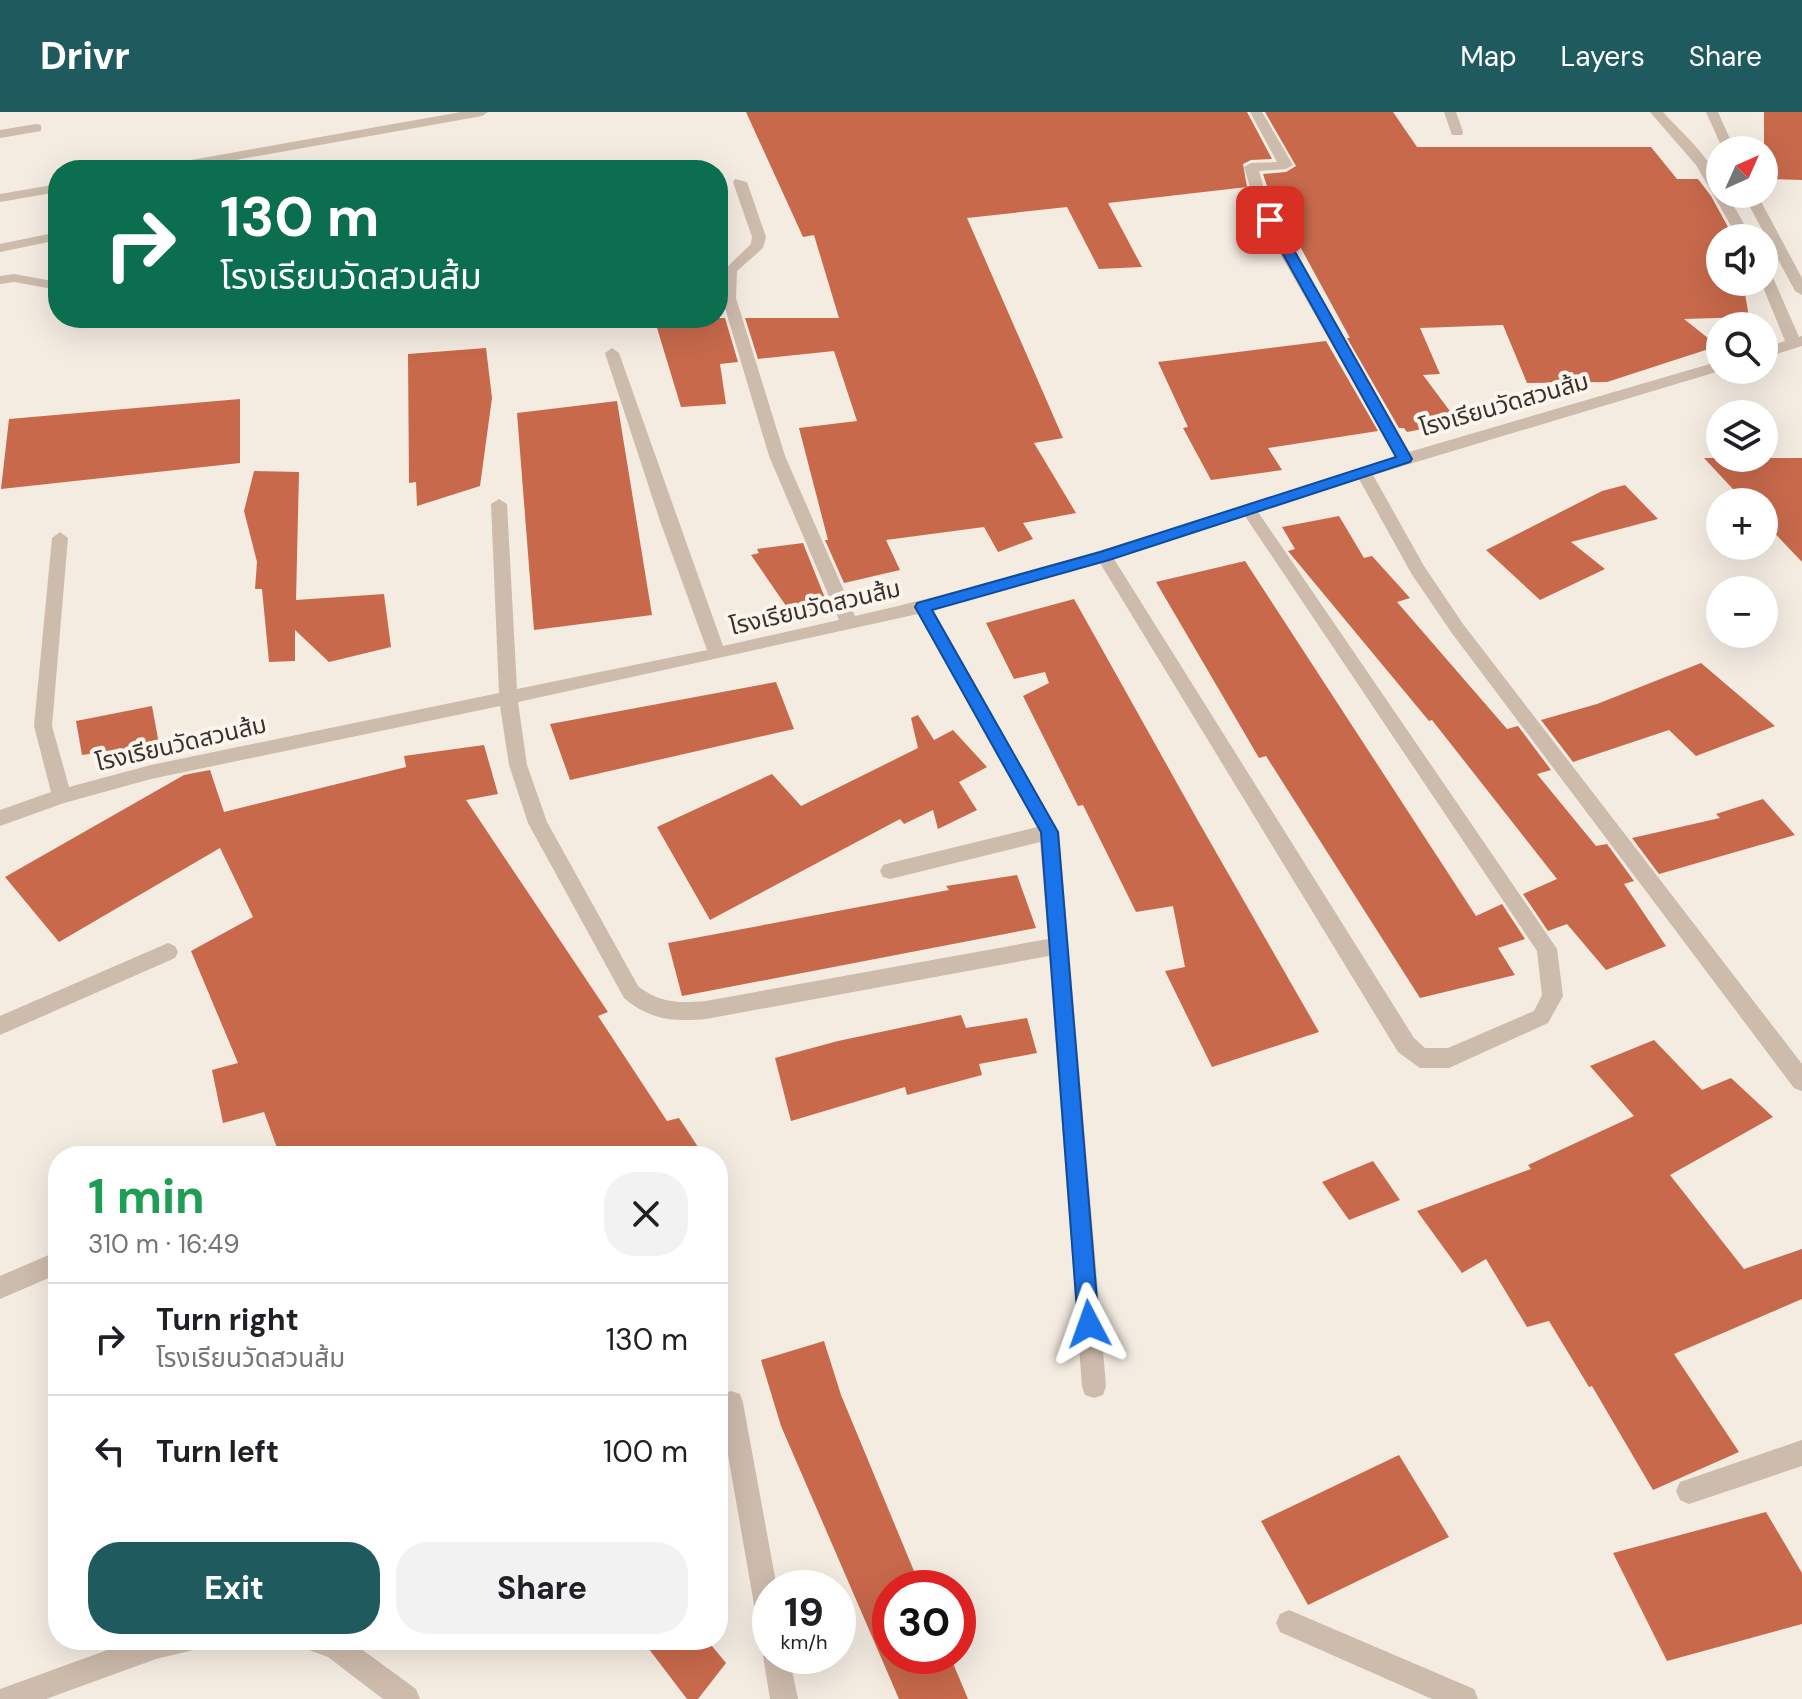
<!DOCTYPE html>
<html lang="en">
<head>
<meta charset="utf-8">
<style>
	:root { --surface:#fff; --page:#f2f2f2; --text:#202124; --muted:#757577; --line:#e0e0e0; --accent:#1f5a5e }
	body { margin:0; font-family:"DM Sans","Noto Sans Thai",sans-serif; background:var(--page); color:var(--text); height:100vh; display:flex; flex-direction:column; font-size:30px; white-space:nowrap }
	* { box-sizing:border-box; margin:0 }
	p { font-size:26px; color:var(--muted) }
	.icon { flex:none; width:44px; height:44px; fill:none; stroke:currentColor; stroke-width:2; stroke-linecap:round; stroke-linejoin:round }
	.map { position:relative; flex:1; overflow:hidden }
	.panel { position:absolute; left:48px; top:1034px; width:680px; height:504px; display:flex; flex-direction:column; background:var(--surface); border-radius:32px; box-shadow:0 8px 32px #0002 }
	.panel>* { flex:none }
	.guide { position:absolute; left:48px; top:48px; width:680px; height:168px; border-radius:32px; box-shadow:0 8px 32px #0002; background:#0b6e4f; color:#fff; overflow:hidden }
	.needle { width:52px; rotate:45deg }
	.tools { position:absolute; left:1706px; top:24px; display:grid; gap:16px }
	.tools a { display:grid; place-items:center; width:72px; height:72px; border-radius:50%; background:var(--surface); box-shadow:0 8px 32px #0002; font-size:40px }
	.speed { position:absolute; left:752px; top:1458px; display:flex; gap:16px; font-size:40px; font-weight:700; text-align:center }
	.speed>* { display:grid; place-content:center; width:104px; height:104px; border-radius:50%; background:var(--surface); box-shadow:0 8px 32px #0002; line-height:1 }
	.speed small { font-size:20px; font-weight:400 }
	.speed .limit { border:12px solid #d22; background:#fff; color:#111 }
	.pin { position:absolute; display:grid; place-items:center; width:68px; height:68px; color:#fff; margin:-34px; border-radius:16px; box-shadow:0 4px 12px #0006 }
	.me { position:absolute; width:88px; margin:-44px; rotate:356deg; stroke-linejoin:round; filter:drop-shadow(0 0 6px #0008) }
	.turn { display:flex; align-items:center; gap:28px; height:168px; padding:0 40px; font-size:36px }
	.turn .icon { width:104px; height:104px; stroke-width:2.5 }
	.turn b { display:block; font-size:56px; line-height:68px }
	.round { display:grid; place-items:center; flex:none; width:84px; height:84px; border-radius:32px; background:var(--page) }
	.summary { display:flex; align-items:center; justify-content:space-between; height:136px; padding:0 40px }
	h1 { font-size:48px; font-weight:700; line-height:60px; color:#1e9e55 }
	.action { display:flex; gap:16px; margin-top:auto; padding:16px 40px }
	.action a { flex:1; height:92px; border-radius:32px; background:var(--accent); color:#fff; font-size:32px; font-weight:700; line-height:92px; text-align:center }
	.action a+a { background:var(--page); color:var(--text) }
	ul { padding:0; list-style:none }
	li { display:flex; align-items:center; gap:24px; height:112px; padding:0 40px; border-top:2px solid var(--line) }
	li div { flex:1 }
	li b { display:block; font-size:30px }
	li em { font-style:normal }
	header { display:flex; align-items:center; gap:48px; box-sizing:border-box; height:112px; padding:0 40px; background:var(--accent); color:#fff }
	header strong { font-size:38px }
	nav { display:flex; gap:44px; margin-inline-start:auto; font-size:28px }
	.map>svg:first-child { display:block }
</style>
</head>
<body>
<header>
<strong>Drivr</strong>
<nav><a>Map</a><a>Layers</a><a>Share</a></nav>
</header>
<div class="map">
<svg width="1802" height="1587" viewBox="0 0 1802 1587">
	<rect width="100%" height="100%" fill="#f4ebe1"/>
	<g fill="#c8694b">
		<polygon points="746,0 1247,0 1272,47 1251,48 1243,52 1247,75 1108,91 1142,155 1099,157 1067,95 967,106 1063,326 1034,331 1076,401 1023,411 1033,427 998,440 984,415 886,428 900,458 844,471 825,428 828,428 799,316 857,309 834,239 758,247 745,206 839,206 814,123 803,125"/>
		<polygon points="1265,0 1393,0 1417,35 1651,35 1677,67 1698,67 1711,84 1734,126 1720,126 1720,170 1743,170 1749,205 1684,207 1718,234 1607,270 1527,271 1503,213 1420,216 1440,262 1423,263 1458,310 1407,320 1404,316 1399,316 1347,226 1350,226 1267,74 1263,62 1286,60 1296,54"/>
		<polygon points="1764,0 1802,0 1802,68 1764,67"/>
		<polygon points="654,206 725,206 738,250 720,252 726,292 681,295"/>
		<polygon points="1326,229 1378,319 1268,336 1282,358 1211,368 1183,316 1188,315 1158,250"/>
		<polygon points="486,236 492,286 480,374 417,394 416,370 409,371 408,242"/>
		<polygon points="240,287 240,351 1,377 9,307"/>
		<polygon points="617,289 652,503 534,518 517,301"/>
		<polygon points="1704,346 1802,346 1802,450 1764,410 1764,390 1745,390"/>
		<polygon points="254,359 299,360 296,488 384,482 391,535 329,550 295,518 295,549 269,550 262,477 255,477 257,450 244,399"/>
		<polygon points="1625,373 1658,407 1571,430 1605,457 1540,488 1486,438 1602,379"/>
		<polygon points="1339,404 1364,446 1372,444 1410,486 1397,490 1507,617 1518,614 1551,658 1537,662 1596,734 1607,732 1634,769 1624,772 1666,834 1606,858 1567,812 1548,819 1523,782 1557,767 1432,608 1429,609 1288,439 1295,437 1282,415"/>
		<polygon points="803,431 829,496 791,501 751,443 759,441 757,437"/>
		<polygon points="1245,449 1476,804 1502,792 1525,827 1498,836 1515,863 1420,886 1266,644 1259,646 1156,470"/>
		<polygon points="1074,487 1197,707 1319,920 1212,955 1165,859 1185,855 1173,794 1136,800 1083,693 1078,694 1023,584 1049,571 1045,560 1014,567 986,511"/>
		<polygon points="1701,551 1775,614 1696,644 1669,618 1573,650 1541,608 1597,592"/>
		<polygon points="776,570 794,617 570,668 550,612"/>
		<polygon points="152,594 159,632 82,643 76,609"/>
		<polygon points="918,603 934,628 953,618 987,655 959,670 977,698 938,717 933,698 904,712 900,707 710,808 657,715 772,662 801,694 918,636 911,606"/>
		<polygon points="484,633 498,682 466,688 608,900 598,904 667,1009 679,1006 704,1044 280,1044 264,1000 223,1011 212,958 238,951 191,839 253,805 220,736 59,830 5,765 184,663 210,658 224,700 406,655 404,644"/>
		<polygon points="1763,687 1795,723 1659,762 1632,726 1720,706 1716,702"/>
		<polygon points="1017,763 1036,816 682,884 668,831 949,778 946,774"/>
		<polygon points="961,903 966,916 1027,906 1037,941 979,952 982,963 907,983 905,975 791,1009 775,946 838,929"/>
		<polygon points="1654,928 1702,978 1731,966 1773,1005 1670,1063 1744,1157 1802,1137 1802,1187 1674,1242 1739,1340 1653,1378 1592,1274 1589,1275 1549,1209 1527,1215 1486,1147 1462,1161 1417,1099 1531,1057 1528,1053 1634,1004 1590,954"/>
		<polygon points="1373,1049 1400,1088 1349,1108 1322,1070"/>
		<polygon points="824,1229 841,1283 921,1476 890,1476 890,1544 950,1544 968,1587 899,1587 781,1314 761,1248"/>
		<polygon points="1399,1343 1449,1425 1308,1493 1261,1409"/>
		<polygon points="1766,1400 1802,1461 1802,1512 1667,1549 1613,1441"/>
		<polygon points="642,1528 707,1528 726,1551 698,1587 687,1587"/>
	</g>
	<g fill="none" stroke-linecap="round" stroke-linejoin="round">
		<g fill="#cdbbac" fill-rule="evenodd">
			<polygon points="461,0 488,0 482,4 179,58 150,58 157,54"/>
			<path d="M1250,0H1262L1293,53L1286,57L1259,59L1267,86L1288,131L1409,340L1720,249V258H1723L1373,363L1424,454L1463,512L1802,952V979L1794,976L1451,520L1411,461L1359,367L1258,400L1557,837L1563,884L1548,911L1449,956H1420L1398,940L1100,451L933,498L1059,720L1106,1274L1103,1283L1094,1286L1085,1283L1082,1274L1049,844L706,907C673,910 650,908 624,886L528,711L509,653L500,594L151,667L64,691L0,714V698L51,680L34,614L52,426L60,420L68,426L52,614L69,675L151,653L499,581L491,392L499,387L507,392L517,577L707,538L660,409L605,241L612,236L619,241L723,534L839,508L769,344L722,186L723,159L751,132L752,125L733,70L735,67L747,70L766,125L763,136L737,159L736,186L785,344L855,504C1038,463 1217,402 1396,345L1274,131L1253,86L1244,55L1251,51L1277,50ZM1245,404L1537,839L1542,883L1534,899L1448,936H1425L1414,926L1114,447ZM918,502L1037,715L890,751L883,753L880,759L883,765L890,767L1040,730L1048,827L706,889C678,891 661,892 638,874L547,710L527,653L518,590Z"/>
			<polygon points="1444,0 1456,0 1463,20 1462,23 1452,23"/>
			<path d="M1650,0H1663C1682,22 1720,51 1720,82H1727L1752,126H1738L1696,53Z"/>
			<polygon points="1706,0 1718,0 1735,38 1723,38"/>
			<polygon points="36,12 41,13 41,19 0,26 0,18"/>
			<polygon points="58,72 58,80 0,90 0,82"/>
			<polygon points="1743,82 1757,82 1802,166 1802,183 1795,179"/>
			<polygon points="58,120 58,128 0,140 0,132"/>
			<polygon points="1764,157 1771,161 1799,225 1802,224 1802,234 1764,246 1764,236 1785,229 1761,170 1764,170"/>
			<polygon points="14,162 58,170 58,178 14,170 0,172 0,164"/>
			<polygon points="168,831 175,834 178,840 175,846 0,923 0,904"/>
			<polygon points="58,1139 58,1162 0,1187 0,1164"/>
			<polygon points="731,1279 740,1282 743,1291 777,1476 770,1476 770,1523 761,1519 757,1510 719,1291 722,1282"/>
			<polygon points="1802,1328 1802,1354 1689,1392 1680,1388 1676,1379 1680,1370"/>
			<polygon points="1289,1498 1474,1577 1478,1587 1432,1587 1280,1520 1276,1511 1280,1502"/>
			<polygon points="135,1528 202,1528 198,1537 156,1547 46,1587 0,1587 0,1577"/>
			<polygon points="302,1528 349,1528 416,1577 420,1587 383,1587 328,1545 306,1537"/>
			<polygon points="770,1533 770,1544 789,1544 798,1587 770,1587 763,1544"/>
		</g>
	</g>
	<polygon fill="#1a73e8" stroke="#114b97" stroke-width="2" points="1270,105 1277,108 1412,347 1410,350 1109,448 932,498 1058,720 1099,1212 1096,1220 1089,1223 1081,1220 1078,1212 1041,720 915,495 917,491 1100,440 1396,345 1264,108"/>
	<g text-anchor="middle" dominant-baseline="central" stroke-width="8" stroke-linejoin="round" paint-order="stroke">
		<g font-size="24" fill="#3b302b" stroke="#fbf5ee">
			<text transform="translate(1504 292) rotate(-16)">โรงเรียนวัดสวนส้ม</text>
			<text transform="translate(815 495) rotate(-13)">โรงเรียนวัดสวนส้ม</text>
			<text transform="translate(181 631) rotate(-13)">โรงเรียนวัดสวนส้ม</text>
		</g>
	</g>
</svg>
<div class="tools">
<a><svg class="needle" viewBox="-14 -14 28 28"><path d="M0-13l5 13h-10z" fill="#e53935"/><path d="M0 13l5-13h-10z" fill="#757577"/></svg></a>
<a><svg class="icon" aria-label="sound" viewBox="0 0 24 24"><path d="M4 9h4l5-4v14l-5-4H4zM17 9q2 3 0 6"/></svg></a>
<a><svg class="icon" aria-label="search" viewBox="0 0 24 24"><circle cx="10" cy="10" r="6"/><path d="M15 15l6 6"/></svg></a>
<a><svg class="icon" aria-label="layers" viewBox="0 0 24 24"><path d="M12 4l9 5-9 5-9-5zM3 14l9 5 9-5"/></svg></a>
<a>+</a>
<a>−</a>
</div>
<div class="speed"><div>19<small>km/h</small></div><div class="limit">30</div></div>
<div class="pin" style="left:1270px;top:108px;background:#d93025"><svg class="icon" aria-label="arrive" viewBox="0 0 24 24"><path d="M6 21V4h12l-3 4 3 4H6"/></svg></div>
<svg class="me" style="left:1089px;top:1212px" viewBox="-20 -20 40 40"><path d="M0-17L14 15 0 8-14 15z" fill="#1a73e8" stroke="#fff" stroke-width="4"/></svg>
<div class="guide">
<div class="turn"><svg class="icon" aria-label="right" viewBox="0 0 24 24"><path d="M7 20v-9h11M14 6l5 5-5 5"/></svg><div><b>130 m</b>โรงเรียนวัดสวนส้ม</div></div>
</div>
<section class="panel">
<div class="summary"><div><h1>1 min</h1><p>310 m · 16:49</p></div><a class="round"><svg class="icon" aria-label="close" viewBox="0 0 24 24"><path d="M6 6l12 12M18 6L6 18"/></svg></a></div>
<ul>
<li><svg class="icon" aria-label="right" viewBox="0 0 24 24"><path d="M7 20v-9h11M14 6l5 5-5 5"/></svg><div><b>Turn right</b><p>โรงเรียนวัดสวนส้ม</p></div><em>130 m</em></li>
<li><svg class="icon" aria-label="left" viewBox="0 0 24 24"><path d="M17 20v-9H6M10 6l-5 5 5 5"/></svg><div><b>Turn left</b></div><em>100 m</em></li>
</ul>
<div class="action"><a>Exit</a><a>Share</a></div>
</section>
</div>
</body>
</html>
